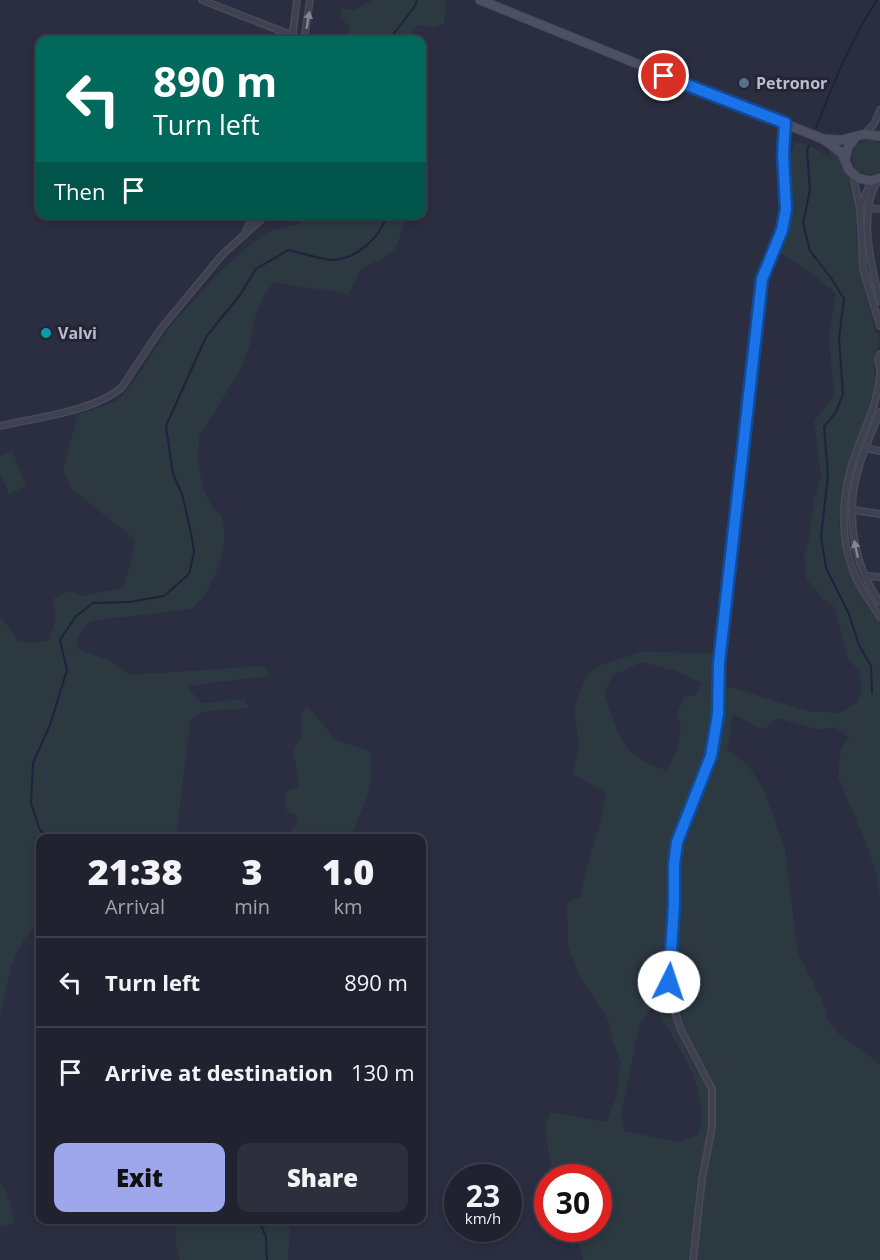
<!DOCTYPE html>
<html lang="en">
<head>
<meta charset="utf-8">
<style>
	:root { --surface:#202230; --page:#2d2f3c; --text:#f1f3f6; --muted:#a2a4ab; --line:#3d3f4c; --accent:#9ea7ec }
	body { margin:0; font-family:"Open Sans",sans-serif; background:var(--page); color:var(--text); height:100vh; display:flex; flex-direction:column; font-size:22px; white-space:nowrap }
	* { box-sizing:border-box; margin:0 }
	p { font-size:20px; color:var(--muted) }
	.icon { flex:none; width:33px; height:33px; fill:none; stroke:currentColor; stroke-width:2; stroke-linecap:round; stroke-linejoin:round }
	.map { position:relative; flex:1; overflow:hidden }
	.drawer { position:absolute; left:36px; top:834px; width:390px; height:390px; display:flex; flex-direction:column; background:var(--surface); border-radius:12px; box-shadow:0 3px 9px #0003,0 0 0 2px var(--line) }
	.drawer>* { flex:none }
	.hud { position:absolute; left:36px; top:36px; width:390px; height:183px; border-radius:12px; box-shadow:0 3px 9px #0003,0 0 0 2px var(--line); background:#00695c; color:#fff; overflow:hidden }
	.speed { position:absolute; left:444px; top:1164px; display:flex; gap:12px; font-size:30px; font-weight:700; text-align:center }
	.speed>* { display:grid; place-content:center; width:78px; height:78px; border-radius:50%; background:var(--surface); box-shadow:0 3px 9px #0003,0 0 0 2px var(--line); line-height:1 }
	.speed small { font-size:15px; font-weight:400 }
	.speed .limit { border:9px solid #d22; background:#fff; color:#111 }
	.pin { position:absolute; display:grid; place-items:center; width:51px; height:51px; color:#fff; margin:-26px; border:3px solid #fff; border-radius:50%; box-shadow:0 2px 6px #0007 }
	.me { position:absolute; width:66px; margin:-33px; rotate:4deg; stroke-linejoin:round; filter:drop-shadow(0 0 4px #0008) }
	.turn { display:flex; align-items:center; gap:21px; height:126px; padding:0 18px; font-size:27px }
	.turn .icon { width:78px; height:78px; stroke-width:2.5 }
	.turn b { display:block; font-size:42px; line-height:51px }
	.then { display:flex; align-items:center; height:57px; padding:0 18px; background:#0003; gap:12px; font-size:22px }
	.eta { display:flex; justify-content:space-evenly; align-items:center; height:102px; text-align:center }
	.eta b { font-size:36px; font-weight:800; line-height:42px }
	.button { display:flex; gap:12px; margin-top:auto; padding:12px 18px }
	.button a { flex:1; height:69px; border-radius:12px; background:var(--accent); color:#111; font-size:24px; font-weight:800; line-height:69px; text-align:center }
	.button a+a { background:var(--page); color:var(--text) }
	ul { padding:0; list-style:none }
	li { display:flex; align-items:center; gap:18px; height:90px; padding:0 18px; border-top:2px solid var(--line) }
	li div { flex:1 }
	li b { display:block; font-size:22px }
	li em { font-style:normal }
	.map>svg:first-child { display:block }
</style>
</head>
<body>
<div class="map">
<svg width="880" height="1260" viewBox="0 0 880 1260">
	<rect width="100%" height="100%" fill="#2a2e40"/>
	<g fill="#2c3941" fill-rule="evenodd">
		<polygon points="372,0 446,0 444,24 434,28 418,25 409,40 346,40 350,27 340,17 342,8 355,10"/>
		<path d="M870,139L880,143V172L868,175L857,170C847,157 853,141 870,139Z"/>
		<path d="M795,142L813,147L832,160L827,145L840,156L844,169L852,181L856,201V239L861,275L875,329L880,339L873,362L876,386L845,473L839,523L844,552L854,582L865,604L880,623V897L876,872L863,836L838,777L841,748L849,737L834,727L819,730L777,718L763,730L733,714L727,750L748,765L764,790L785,849L798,953L821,998L829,1022L838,1033L880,1064V1260H583L575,1229L598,1228V1178L552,1177L545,1126L550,1112L607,1122L617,1093L621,1062L613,1042L608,1020L579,975L568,946L567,902L581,897C585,861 603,828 605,792L573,774L579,745L574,707L585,677L601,665L642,652L711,653L715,682L807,711L840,713L857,703L861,691L860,671L848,659L834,607L824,600L806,578L804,555L809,538L813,504L821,476L814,421L834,396L829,335L836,294L810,272L779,252L793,203L788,160ZM642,662L675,671L701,683L695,696L685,695L677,713C686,732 676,752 667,770C620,758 619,734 604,693L613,675ZM655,1005C672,1039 699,1072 701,1111C702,1118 700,1127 699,1134L679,1142L624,1131L621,1114L640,1023Z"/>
		<polygon points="309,214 408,215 395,249 382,259 361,269 348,294 274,282 264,295 254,321 250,345 239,372 199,437 198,460 202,485 211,505 222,516 225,537 220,564 207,592 192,609 90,621 76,640 78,649 113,662 129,675 265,666 268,676 187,686 201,703 244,699 249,708 205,711 190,721 177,830 192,838 40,838 40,920 23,941 11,966 0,1018 0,616 19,641 34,643 48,641 56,618 53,599 71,590 83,596 123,587 131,562 135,540 71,488 63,469 78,414 116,402 136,379 167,330 216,275 253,242 270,231 299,224"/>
		<polygon points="12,450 26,486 9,494 0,473 0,456"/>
		<path d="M307,706L335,739L369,751C378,781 361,811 350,838H275C287,833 297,831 298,816L287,811L285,805L286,791L299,787L293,748L302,738L300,715Z"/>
		<path d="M0,1183C10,1193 12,1211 14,1224L0,1227Z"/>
		<polygon points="175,1220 284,1220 290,1229 288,1260 180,1260 176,1244"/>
	</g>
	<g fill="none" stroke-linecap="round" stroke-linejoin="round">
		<g stroke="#1e223d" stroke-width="2">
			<polyline points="389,40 415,6 417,0"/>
			<path d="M816,128C832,86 852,37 877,0"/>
			<polyline points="809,146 807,150 810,190 803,223 810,251 831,278 844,299 839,339 843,394 836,412 824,427 828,475 821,537 826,568 849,614 859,645 871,666 872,693"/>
			<path d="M49,838L40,830L31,803L33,763L50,725L67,670L60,640L75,617L93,603L129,602L164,596L189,574L194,552L191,533L182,494L173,474L166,426L206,337L240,295L256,269L288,250C299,252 323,260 333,260C358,258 381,237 387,214"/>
			<polyline points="259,1220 266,1237 267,1260"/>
		</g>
		<defs>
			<g id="street">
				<polyline points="202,0 304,40"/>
				<polyline points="292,40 297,0"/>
				<polyline points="304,40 310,0"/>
				<polyline points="865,134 874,124 880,110"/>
				<polyline points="853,175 860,209 863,269 880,326"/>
				<path d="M879,179C857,210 871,266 880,301"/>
				<polyline points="861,205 871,181"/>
				<polyline points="869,208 880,209"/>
				<polyline points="246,231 254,214"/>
				<polyline points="880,354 878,360 880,369"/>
				<path d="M880,372C879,399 867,423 858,447C842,487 838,533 854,573C860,589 871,603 880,617"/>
				<path d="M880,412C870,436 859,461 854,487C848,526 856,570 880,602"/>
				<path d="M0,426C34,418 96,411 122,387L160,330L193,290L222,255L267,214"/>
				<polyline points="866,448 880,451"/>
				<polyline points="853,510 880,514"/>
				<polyline points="865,576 880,577"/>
				<polyline points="693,1260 702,1179 712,1128 712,1089 680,1028 668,988 674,905 674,865 677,842 711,756 718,714 719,663 762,279 782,230 786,209 783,154 785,122"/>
			</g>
			<g id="secondary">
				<polyline points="480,0 823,139 842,153 849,170 858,178 871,181 880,178"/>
				<polyline points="825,139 841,140 865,134 880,136"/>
				<polyline points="845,159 848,147 856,137"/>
			</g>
		</defs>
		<use href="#street" stroke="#484a59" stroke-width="8"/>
		<use href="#secondary" stroke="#484a59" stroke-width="10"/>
		<use href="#street" stroke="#3e4150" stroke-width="5"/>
		<use href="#secondary" stroke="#4d4f62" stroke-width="8"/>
	</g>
	<defs><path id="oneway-solid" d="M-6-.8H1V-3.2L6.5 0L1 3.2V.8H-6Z" transform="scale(1.5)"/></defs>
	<g fill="#838593">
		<use href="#oneway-solid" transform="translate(308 20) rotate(-80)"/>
		<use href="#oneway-solid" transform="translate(856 549) rotate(-102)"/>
	</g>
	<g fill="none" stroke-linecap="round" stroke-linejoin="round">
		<defs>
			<polyline id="route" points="664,76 785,123 783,154 786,209 782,230 762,279 719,663 718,714 711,756 677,842 674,865 674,905 669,982"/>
		</defs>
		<use href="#route" stroke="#114b97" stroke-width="15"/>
		<use href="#route" stroke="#1a73e8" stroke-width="10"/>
	</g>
	<circle fill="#5c6f8a" stroke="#232535" stroke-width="2" cx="744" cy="83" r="6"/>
	<circle fill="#0f9aa8" stroke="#232535" stroke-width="2" cx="46" cy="333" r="6"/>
	<g text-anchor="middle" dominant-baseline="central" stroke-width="6" stroke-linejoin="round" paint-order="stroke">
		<g font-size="16" font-weight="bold" fill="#bbbdca" stroke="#232535" text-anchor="start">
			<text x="756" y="83">Petronor</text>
			<text x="58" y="333">Valvi</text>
		</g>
	</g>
</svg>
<div class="speed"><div>23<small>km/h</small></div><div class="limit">30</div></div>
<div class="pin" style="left:664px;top:76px;background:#d93025"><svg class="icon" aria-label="arrive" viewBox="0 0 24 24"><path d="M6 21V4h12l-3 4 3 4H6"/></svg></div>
<svg class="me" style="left:669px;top:982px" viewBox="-20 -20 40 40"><circle r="19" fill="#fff"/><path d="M0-13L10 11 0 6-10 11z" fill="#1a73e8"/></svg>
<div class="hud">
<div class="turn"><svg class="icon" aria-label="left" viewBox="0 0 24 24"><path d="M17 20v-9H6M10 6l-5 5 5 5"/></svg><div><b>890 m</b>Turn left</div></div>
<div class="then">Then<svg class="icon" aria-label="arrive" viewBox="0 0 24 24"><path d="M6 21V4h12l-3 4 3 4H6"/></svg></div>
</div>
<section class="drawer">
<div class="eta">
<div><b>21:38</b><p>Arrival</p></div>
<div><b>3</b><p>min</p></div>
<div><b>1.0</b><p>km</p></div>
</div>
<ul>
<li><svg class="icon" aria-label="left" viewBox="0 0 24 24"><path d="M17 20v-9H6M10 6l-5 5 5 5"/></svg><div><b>Turn left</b></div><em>890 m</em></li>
<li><svg class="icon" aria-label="arrive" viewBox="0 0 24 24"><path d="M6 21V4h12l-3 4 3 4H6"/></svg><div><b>Arrive at destination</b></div><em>130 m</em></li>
</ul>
<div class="button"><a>Exit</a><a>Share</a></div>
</section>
</div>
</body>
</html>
